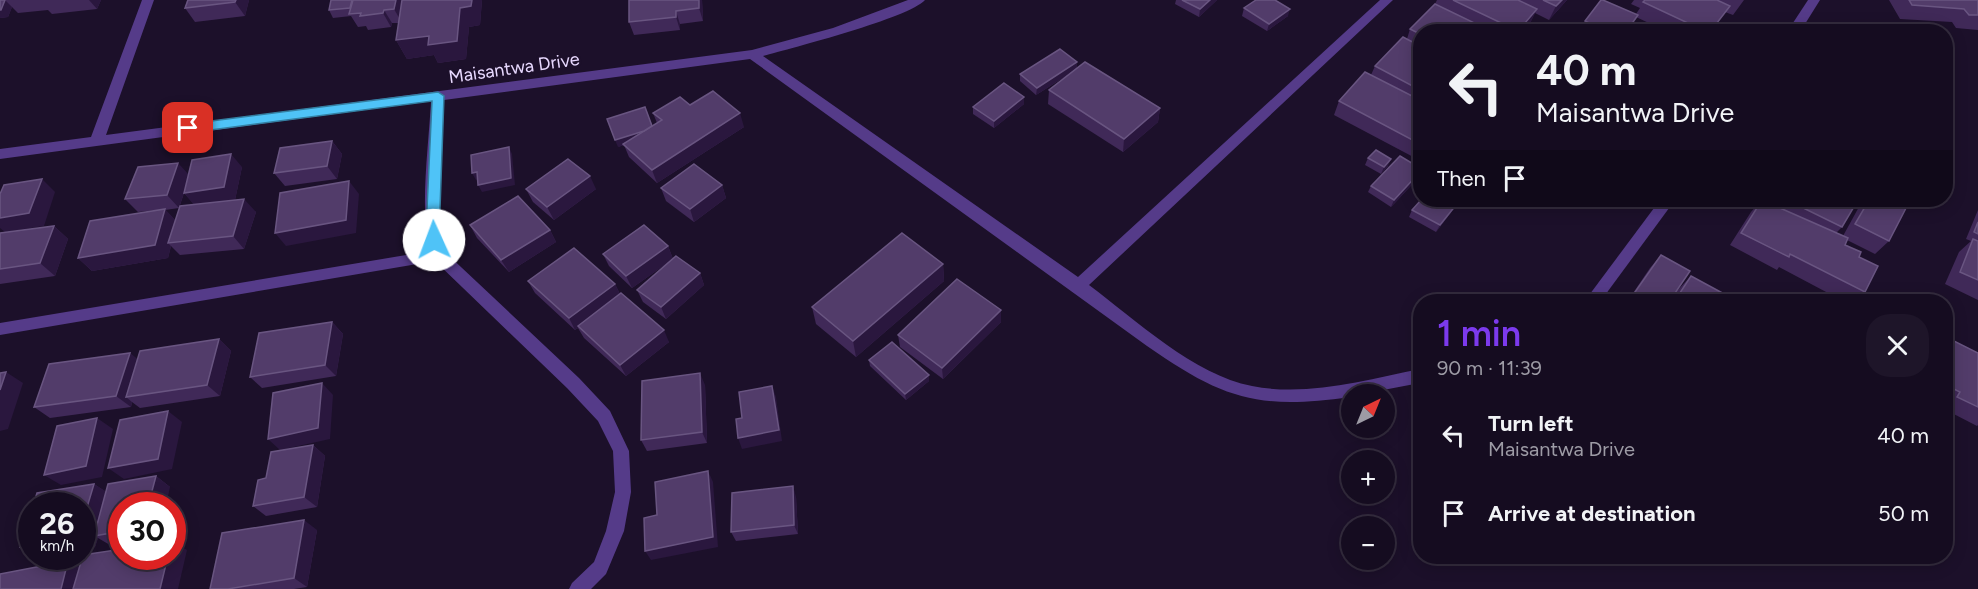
<!DOCTYPE html>
<html lang="en">
<head>
<meta charset="utf-8">
<style>
	:root { --surface:#150c20; --page:#1e1529; --text:#f1f3f6; --muted:#9d9ba5; --line:#342c3e; --accent:#7c3aed }
	body { margin:0; font-family:Figtree,sans-serif; background:var(--page); color:var(--text); height:100vh; display:flex; flex-direction:column; font-size:22px; white-space:nowrap }
	* { box-sizing:border-box; margin:0 }
	p { font-size:20px; color:var(--muted) }
	.icon { flex:none; width:33px; height:33px; fill:none; stroke:currentColor; stroke-width:2; stroke-linecap:round; stroke-linejoin:round }
	.map { position:relative; flex:1; overflow:hidden }
	.side { position:absolute; left:1413px; top:294px; width:540px; height:270px; display:flex; flex-direction:column; background:var(--surface); border-radius:24px; box-shadow:0 3px 15px #0003,0 0 0 2px var(--line) }
	.side>* { flex:none }
	.top-card { position:absolute; left:1413px; top:24px; width:540px; height:183px; border-radius:24px; box-shadow:0 3px 15px #0003,0 0 0 2px var(--line); background:#150c20; color:var(--text); overflow:hidden }
	.needle { width:39px; rotate:43deg }
	.buttons { position:absolute; left:1341px; top:384px; display:grid; gap:12px }
	.buttons a { display:grid; place-items:center; width:54px; height:54px; border-radius:50%; background:var(--surface); box-shadow:0 3px 15px #0003,0 0 0 2px var(--line); font-size:30px }
	.speed { position:absolute; left:18px; top:492px; display:flex; gap:12px; font-size:30px; font-weight:700; text-align:center }
	.speed>* { display:grid; place-content:center; width:78px; height:78px; border-radius:50%; background:var(--surface); box-shadow:0 3px 15px #0003,0 0 0 2px var(--line); line-height:1 }
	.speed small { font-size:15px; font-weight:400 }
	.speed .limit { border:9px solid #d22; background:#fff; color:#111 }
	.pin { position:absolute; display:grid; place-items:center; width:51px; height:51px; color:#fff; margin:-26px; border-radius:12px; box-shadow:0 3px 9px #0006 }
	.me { position:absolute; width:66px; margin:-33px; rotate:358deg; stroke-linejoin:round; filter:drop-shadow(0 0 4px #0008) }
	.turn { display:flex; align-items:center; gap:21px; height:126px; padding:0 24px; font-size:27px }
	.turn .icon { width:78px; height:78px; stroke-width:2.5 }
	.turn b { display:block; font-size:42px; line-height:51px }
	.then { display:flex; align-items:center; height:57px; padding:0 24px; background:#0003; gap:12px; font-size:22px }
	.round { display:grid; place-items:center; flex:none; width:63px; height:63px; border-radius:24px; background:var(--page) }
	.head { display:flex; align-items:center; justify-content:space-between; height:102px; padding:0 24px }
	h1 { font-size:36px; font-weight:600; line-height:45px; color:var(--accent) }
	ul { padding:0; list-style:none }
	li { display:flex; align-items:center; gap:18px; height:78px; padding:0 24px }
	li div { flex:1 }
	li b { display:block; font-size:22px }
	li em { font-style:normal }
	.map>svg:first-child { display:block }
</style>
</head>
<body>
<div class="map">
<svg width="1978" height="589" viewBox="0 0 1978 589">
	<rect width="100%" height="100%" fill="#1c102a"/>
	<g fill="none" stroke-linecap="round" stroke-linejoin="round">
		<g fill="#553b89" fill-rule="evenodd">
			<path d="M142,0H154L106,135L752,50L833,28L908,0H925C909,18 792,48 763,56L1078,277L1380,0H1393L1089,285C1136,320 1194,375 1252,386C1307,397 1366,380 1420,369V383L1362,394H1352L1350,397C1258,410 1223,399 1147,346L750,59L444,100C443,143 434,212 445,252L579,378L610,411L629,451L631,492L624,531L606,574L591,589H569L572,583L594,562L606,531L615,492L613,451L598,421L567,388L435,261L0,335V323L430,251C419,212 429,143 431,101L0,159V149L91,137Z"/>
			<polygon points="1808,0 1820,0 1800,32 1787,32"/>
			<polygon points="1660,200 1675,200 1600,302 1584,302"/>
		</g>
	</g>
	<g fill="#402958" fill-rule="evenodd">
		<polygon points="0,0 101,0 97,9 52,14 48,10 18,13 12,7 8,17 0,18"/>
		<polygon points="187,0 249,0 245,16 195,22 185,8"/>
		<polygon points="331,0 482,0 480,25 469,27 466,59 438,63 434,55 407,59 396,40 399,23 392,23 391,27 368,30 366,26 358,27 351,16 333,18 329,10"/>
		<polygon points="702,0 703,21 680,24 680,30 634,35 629,22"/>
		<polygon points="1176,0 1217,0 1199,17 1175,4"/>
		<polygon points="1437,0 1567,0 1549,20 1535,13 1530,23 1522,32 1420,32 1420,159 1419,160 1334,115 1339,101 1371,75 1375,66 1407,39 1410,29 1435,4"/>
		<polygon points="1634,0 1744,0 1733,15 1725,12 1711,32 1668,32 1636,17 1627,32 1579,32 1585,21 1636,14 1640,8 1631,4"/>
		<polygon points="1889,0 1978,0 1978,30 1956,28 1952,22 1900,19"/>
		<polygon points="1244,8 1288,16 1267,31 1242,16"/>
		<polygon points="1077,62 1077,68 1160,108 1158,122 1123,152 1048,104 1049,90 1074,71 1036,95 1020,81 1020,74"/>
		<polygon points="1024,97 1024,104 994,128 973,114 973,107"/>
		<polygon points="690,105 744,127 657,183 629,157 624,145 618,147 657,123 653,113"/>
		<polygon points="332,141 342,154 337,179 285,186 274,173"/>
		<polygon points="1368,158 1388,166 1381,174 1365,165"/>
		<path d="M242,167L235,200L256,212L244,249L180,255L171,246L168,258L92,271L78,258L157,210L138,212L125,199L188,174ZM184,193L194,204L175,220L165,210L179,208Z"/>
		<polygon points="1420,168 1420,176 1391,207 1368,192 1371,186"/>
		<polygon points="722,185 726,198 694,222 666,201 661,188"/>
		<polygon points="526,189 596,189 554,220 533,202"/>
		<polygon points="1750,200 1858,200 1842,227 1836,233 1843,236 1860,205 1863,202 1859,200 1889,200 1889,241 1875,254 1847,240 1845,245 1859,257 1865,292 1854,302 1845,302 1779,267 1777,270 1730,245 1751,212 1758,204"/>
		<polygon points="1459,202 1436,232 1409,217 1412,210"/>
		<polygon points="1978,210 1978,300 1945,284 1959,252 1971,241 1966,239"/>
		<polygon points="470,225 550,230 556,242 509,272 477,238"/>
		<polygon points="54,226 68,239 55,276 0,284 0,233"/>
		<polygon points="668,246 673,259 632,288 609,266 603,254"/>
		<polygon points="1661,255 1669,302 1627,302 1650,268"/>
		<polygon points="943,264 944,281 856,357 816,324 812,307"/>
		<polygon points="700,273 704,285 666,319 643,302 637,290"/>
		<polygon points="1691,276 1739,302 1670,302 1676,292"/>
		<polygon points="528,281 615,284 620,294 669,342 626,376 584,338 578,328 575,330 535,293"/>
		<polygon points="1001,310 1001,322 943,379 900,347 898,335"/>
		<polygon points="332,322 343,334 336,376 262,388 250,377"/>
		<polygon points="219,339 231,351 220,396 140,408 132,402 131,407 50,418 34,407 137,359"/>
		<polygon points="1946,340 1949,342 1952,340 1978,353 1978,425 1977,426 1946,410"/>
		<polygon points="869,360 929,375 929,381 906,400 870,366"/>
		<polygon points="705,385 707,443 647,451 641,440"/>
		<polygon points="313,445 325,456 317,507 266,516 253,506 266,478"/>
		<polygon points="156,476 170,487 122,506 122,543 110,545 98,538 95,547 82,549 82,506 94,484 106,492"/>
		<polygon points="796,497 798,534 736,541 731,532"/>
		<polygon points="32,510 32,554 20,547"/>
		<polygon points="317,530 307,587 294,589 210,589"/>
	</g>
	<g fill="#2a173e">
		<polygon points="5,0 12,7 8,17 0,18 0,10"/>
		<polygon points="89,0 101,0 97,9"/>
		<polygon points="236,0 249,0 245,16 235,2"/>
		<polygon points="396,0 406,0 402,23 394,9"/>
		<polygon points="472,0 482,0 480,25 469,27 466,59 438,63 434,55 407,59 396,40 460,8"/>
		<polygon points="699,0 702,0 703,21 699,8"/>
		<polygon points="1210,0 1217,0 1199,17 1200,9"/>
		<polygon points="1562,0 1567,0 1549,20 1556,6"/>
		<polygon points="1290,9 1288,16 1267,31 1269,24"/>
		<polygon points="1537,9 1530,23 1522,32 1517,32"/>
		<polygon points="384,10 392,23 391,27 383,13"/>
		<polygon points="676,11 680,24 680,30 676,17"/>
		<polygon points="1077,62 1077,69 1036,95 1037,88"/>
		<polygon points="1024,97 1024,104 994,128 994,121"/>
		<polygon points="1160,108 1158,122 1123,152 1124,139"/>
		<polygon points="740,113 744,127 657,183 652,170"/>
		<polygon points="653,128 656,135 618,147 615,140"/>
		<polygon points="332,141 342,154 337,179 327,166"/>
		<polygon points="509,147 512,154 515,185 482,192 478,185"/>
		<polygon points="231,154 242,167 235,200 195,206 184,193 179,208 167,195 178,163 190,176"/>
		<polygon points="1391,159 1388,166 1381,174 1384,167"/>
		<polygon points="477,172 481,179 476,180 472,173"/>
		<polygon points="1420,172 1420,176 1391,207 1394,200"/>
		<polygon points="590,176 596,189 554,220 547,207"/>
		<polygon points="42,179 55,192 44,226 5,232 0,228 0,218"/>
		<polygon points="349,181 359,194 356,233 286,246 275,233"/>
		<polygon points="722,185 726,198 694,222 690,209"/>
		<polygon points="244,199 256,212 244,249 233,236"/>
		<polygon points="1460,200 1461,200 1459,202 1436,232 1440,225"/>
		<polygon points="165,209 177,222 168,243 171,246 168,258 92,271 78,258"/>
		<polygon points="54,226 68,239 55,276 40,263"/>
		<polygon points="550,230 556,242 509,272 501,260"/>
		<polygon points="668,246 673,259 632,288 626,276"/>
		<polygon points="943,264 944,281 856,357 853,341"/>
		<polygon points="700,273 704,285 666,319 661,307"/>
		<polygon points="615,284 621,296 575,330 569,318"/>
		<polygon points="1001,310 1001,322 943,379 942,368"/>
		<polygon points="332,322 343,334 336,376 325,365"/>
		<polygon points="664,330 669,342 626,376 620,365"/>
		<polygon points="219,339 231,351 220,396 207,385"/>
		<polygon points="130,353 144,364 126,397 132,402 131,407 116,396"/>
		<polygon points="6,372 23,383 8,429 0,431 0,390"/>
		<polygon points="700,373 705,385 707,443 702,432"/>
		<polygon points="929,375 929,381 906,400 905,394"/>
		<polygon points="322,383 333,395 330,439 280,450 268,439"/>
		<polygon points="772,386 776,397 782,441 742,449 738,438"/>
		<polygon points="168,411 182,422 172,469 124,479 108,468"/>
		<polygon points="97,418 113,429 102,477 61,485 44,475"/>
		<polygon points="313,445 325,456 317,507 304,497"/>
		<polygon points="708,471 713,482 718,547 651,560 645,551"/>
		<polygon points="156,476 170,487 166,506 148,506"/>
		<polygon points="94,484 110,494 94,536 98,538 95,547 82,539 82,524"/>
		<polygon points="793,486 796,497 798,534 794,525"/>
		<polygon points="304,520 317,530 307,587 294,578"/>
		<polygon points="172,541 187,550 178,589 160,589 168,556 172,556"/>
		<polygon points="68,561 85,570 80,589 61,589"/>
	</g>
	<g fill="#523c6a" stroke="#695581" stroke-width="1.5">
		<polygon points="0,0 5,0 1,10 0,10"/>
		<polygon points="188,0 236,0 235,2 185,8"/>
		<polygon points="331,0 352,0 350,8 329,10"/>
		<polygon points="353,0 396,0 394,9 384,10 383,13 360,16 361,13 349,14"/>
		<polygon points="402,0 472,0 471,6 460,8 457,41 428,45 429,36 396,40"/>
		<polygon points="629,0 699,0 699,8 676,11 676,17 629,22"/>
		<polygon points="1182,0 1210,0 1200,9"/>
		<polygon points="1256,0 1275,0 1290,9 1269,24 1244,8"/>
		<polygon points="1453,0 1518,0 1537,9 1518,31"/>
		<polygon points="1543,0 1562,0 1556,6"/>
		<polygon points="1601,0 1603,0 1638,15 1626,32 1608,32 1585,21"/>
		<polygon points="1645,0 1717,0 1730,6 1710,32 1707,32 1643,2"/>
		<polygon points="1909,0 1978,0 1978,15 1969,15 1964,9 1912,5"/>
		<polygon points="1435,4 1489,30 1488,32 1420,32 1420,34 1410,29"/>
		<polygon points="1403,37 1420,46 1420,90 1375,66"/>
		<polygon points="1060,49 1077,62 1037,88 1020,74"/>
		<polygon points="1085,62 1160,108 1124,139 1049,90"/>
		<polygon points="1365,72 1420,100 1420,144 1339,101"/>
		<polygon points="1004,83 1024,97 994,121 973,107"/>
		<polygon points="713,91 740,113 652,170 623,144 662,120 653,113 680,97 690,105"/>
		<polygon points="645,107 652,126 644,131 615,140 607,119"/>
		<polygon points="332,141 327,166 274,173 280,148"/>
		<polygon points="509,147 511,178 478,185 477,172 472,173 471,155"/>
		<polygon points="1376,150 1391,159 1384,167 1368,158"/>
		<polygon points="231,154 224,187 184,193 192,160"/>
		<polygon points="1400,156 1420,168 1420,172 1394,200 1371,186"/>
		<polygon points="568,159 590,176 547,207 526,189"/>
		<polygon points="178,163 167,195 125,199 138,167"/>
		<polygon points="694,164 722,185 690,209 661,188"/>
		<polygon points="42,179 29,213 0,218 0,194 4,185"/>
		<polygon points="349,181 346,220 275,233 280,193"/>
		<polygon points="518,196 550,230 501,260 470,225"/>
		<polygon points="244,199 233,236 168,243 180,206"/>
		<polygon points="1421,200 1460,200 1440,225 1412,210"/>
		<polygon points="1762,200 1848,238 1845,245 1861,252 1859,257 1878,266 1865,292 1790,254 1789,257 1741,233"/>
		<polygon points="1787,200 1858,200 1842,227"/>
		<polygon points="1869,200 1889,200 1906,208 1889,241 1855,224"/>
		<polygon points="165,209 155,245 78,258 90,221"/>
		<polygon points="1978,222 1978,234 1974,232"/>
		<polygon points="644,225 668,246 626,276 603,254"/>
		<polygon points="54,226 40,263 0,269 0,233"/>
		<polygon points="902,233 943,264 853,341 812,307"/>
		<polygon points="1973,239 1978,241 1978,280 1960,272"/>
		<polygon points="574,248 615,284 569,318 528,281"/>
		<polygon points="1661,255 1690,271 1669,302 1628,302"/>
		<polygon points="676,256 700,273 661,307 637,290"/>
		<polygon points="1691,276 1739,302 1674,302"/>
		<polygon points="957,279 1001,310 942,368 898,335"/>
		<polygon points="621,293 664,330 620,365 578,326"/>
		<polygon points="332,322 325,365 250,377 259,333"/>
		<polygon points="219,339 207,385 126,397 140,351"/>
		<polygon points="1946,340 1951,342 1952,340 1978,353 1978,407 1957,397 1960,392 1946,385"/>
		<polygon points="892,342 929,375 905,394 869,360"/>
		<polygon points="130,353 116,396 34,407 49,364"/>
		<polygon points="6,372 0,390 0,373"/>
		<polygon points="700,373 702,432 641,440 642,381"/>
		<polygon points="322,383 318,428 268,439 273,393"/>
		<polygon points="772,386 779,430 738,438 736,419 742,418 739,392"/>
		<polygon points="168,411 158,459 108,468 120,420"/>
		<polygon points="97,418 86,466 44,475 57,426"/>
		<polygon points="313,445 304,497 253,506 258,480 266,478 271,452"/>
		<polygon points="708,471 713,537 645,551 644,518 657,515 655,482"/>
		<polygon points="156,476 148,506 122,506 122,531 94,536 108,484"/>
		<polygon points="94,484 82,524 82,506 33,506 37,493"/>
		<polygon points="793,486 794,525 731,532 732,493"/>
		<polygon points="32,510 32,545 20,547"/>
		<polygon points="304,520 294,578 228,589 210,589 222,533"/>
		<polygon points="122,549 122,556 168,556 160,589 73,589 83,555"/>
		<polygon points="68,561 61,589 0,589 0,574"/>
	</g>
	<polygon fill="#4fc3f7" stroke="#337fa1" stroke-width="1.5" points="438,92 444,96 440,209 441,240 434,246 428,240 427,209 432,101 188,133 182,128 188,124"/>
	<g text-anchor="middle" dominant-baseline="central" stroke-width="4.5" stroke-linejoin="round" paint-order="stroke">
		<g font-size="18" fill="#e8d9ff" stroke="#1c102a">
			<text transform="translate(514 68) rotate(-8)">Maisantwa Drive</text>
		</g>
	</g>
</svg>
<div class="buttons">
<a><svg class="needle" viewBox="-14 -14 28 28"><path d="M0-13l5 13h-10z" fill="#e53935"/><path d="M0 13l5-13h-10z" fill="#9d9ba5"/></svg></a>
<a>+</a>
<a>−</a>
</div>
<div class="speed"><div>26<small>km/h</small></div><div class="limit">30</div></div>
<div class="pin" style="left:188px;top:128px;background:#d93025"><svg class="icon" aria-label="arrive" viewBox="0 0 24 24"><path d="M6 21V4h12l-3 4 3 4H6"/></svg></div>
<svg class="me" style="left:434px;top:240px" viewBox="-20 -20 40 40"><circle r="19" fill="#fff"/><path d="M0-13L10 11 0 6-10 11z" fill="#4fc3f7"/></svg>
<div class="top-card">
<div class="turn"><svg class="icon" aria-label="left" viewBox="0 0 24 24"><path d="M17 20v-9H6M10 6l-5 5 5 5"/></svg><div><b>40 m</b>Maisantwa Drive</div></div>
<div class="then">Then<svg class="icon" aria-label="arrive" viewBox="0 0 24 24"><path d="M6 21V4h12l-3 4 3 4H6"/></svg></div>
</div>
<section class="side">
<div class="head"><div><h1>1 min</h1><p>90 m · 11:39</p></div><a class="round"><svg class="icon" aria-label="close" viewBox="0 0 24 24"><path d="M6 6l12 12M18 6L6 18"/></svg></a></div>
<ul>
<li><svg class="icon" aria-label="left" viewBox="0 0 24 24"><path d="M17 20v-9H6M10 6l-5 5 5 5"/></svg><div><b>Turn left</b><p>Maisantwa Drive</p></div><em>40 m</em></li>
<li><svg class="icon" aria-label="arrive" viewBox="0 0 24 24"><path d="M6 21V4h12l-3 4 3 4H6"/></svg><div><b>Arrive at destination</b></div><em>50 m</em></li>
</ul>
</section>
</div>
</body>
</html>
